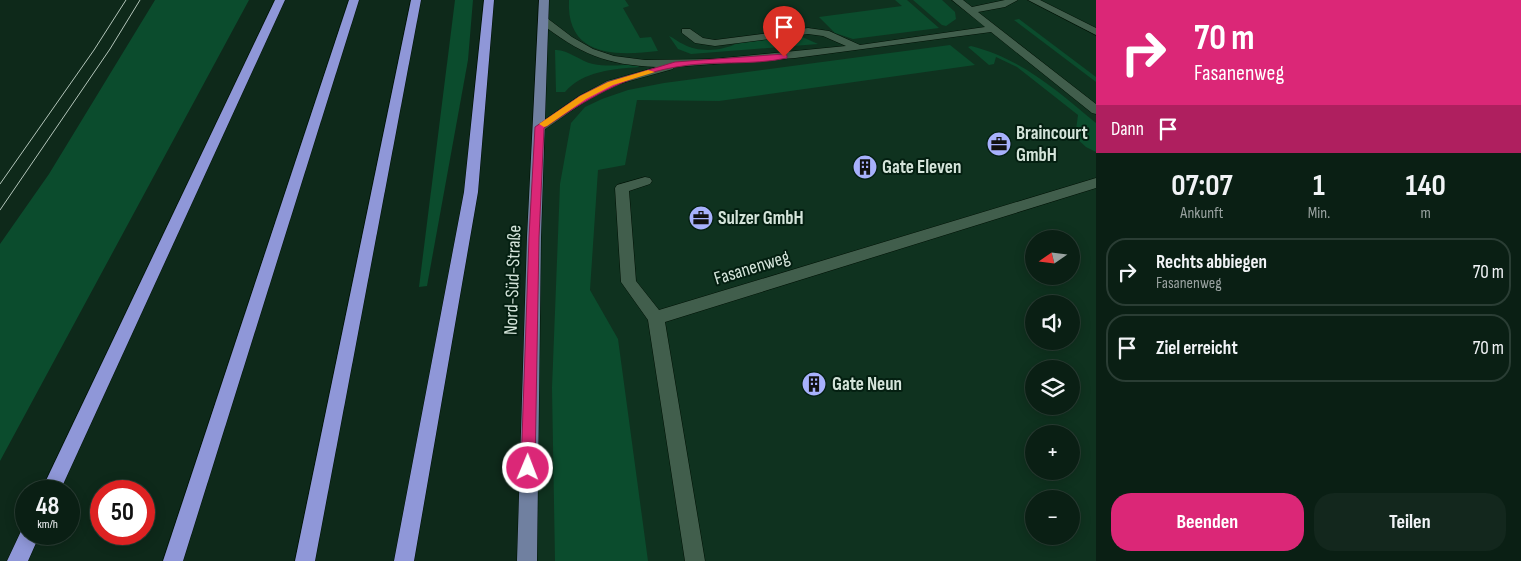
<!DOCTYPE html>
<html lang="de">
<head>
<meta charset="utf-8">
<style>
	:root { --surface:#0a1f14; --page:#13271d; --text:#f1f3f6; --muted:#99a2a0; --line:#2a3d34; --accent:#db2777 }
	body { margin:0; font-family:"Sofia Sans Condensed",sans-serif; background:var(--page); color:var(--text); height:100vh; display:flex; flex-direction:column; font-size:19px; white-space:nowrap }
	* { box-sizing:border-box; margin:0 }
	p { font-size:16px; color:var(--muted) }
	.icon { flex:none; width:28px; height:28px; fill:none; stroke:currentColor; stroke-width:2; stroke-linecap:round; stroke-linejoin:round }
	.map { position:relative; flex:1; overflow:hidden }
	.details { display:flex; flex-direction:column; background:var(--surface); width:425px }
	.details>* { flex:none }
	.top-card { background:#db2777; color:#fff; overflow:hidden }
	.needle { width:32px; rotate:256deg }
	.tools { position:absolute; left:1025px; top:230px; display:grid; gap:10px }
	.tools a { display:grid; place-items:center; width:55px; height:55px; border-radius:50%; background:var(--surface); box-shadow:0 2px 12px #0003,0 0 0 1px var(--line); font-size:25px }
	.speed { position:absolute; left:15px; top:480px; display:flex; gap:10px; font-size:25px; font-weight:700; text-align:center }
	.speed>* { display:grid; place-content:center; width:65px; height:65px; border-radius:50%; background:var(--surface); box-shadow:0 2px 12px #0003,0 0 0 1px var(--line); line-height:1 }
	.speed small { font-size:12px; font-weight:400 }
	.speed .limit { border:8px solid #d22; background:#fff; color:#111 }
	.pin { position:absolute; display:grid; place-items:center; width:42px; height:42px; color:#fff; margin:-51px -21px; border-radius:50% 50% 50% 0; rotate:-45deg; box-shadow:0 0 5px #0007 }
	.pin .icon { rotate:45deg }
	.me { position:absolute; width:55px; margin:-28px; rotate:1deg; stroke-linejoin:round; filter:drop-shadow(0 0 4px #0008) }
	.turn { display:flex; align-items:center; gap:18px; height:105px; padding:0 15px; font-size:22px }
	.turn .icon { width:65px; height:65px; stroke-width:2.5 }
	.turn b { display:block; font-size:35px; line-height:42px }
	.then { display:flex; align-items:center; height:48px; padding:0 15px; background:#0003; gap:10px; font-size:19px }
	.eta { display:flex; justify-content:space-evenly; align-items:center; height:85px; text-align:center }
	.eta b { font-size:30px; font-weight:700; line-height:35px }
	.cta { display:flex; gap:10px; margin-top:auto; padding:10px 15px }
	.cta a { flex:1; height:58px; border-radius:20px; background:var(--accent); color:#fff; font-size:20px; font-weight:700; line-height:58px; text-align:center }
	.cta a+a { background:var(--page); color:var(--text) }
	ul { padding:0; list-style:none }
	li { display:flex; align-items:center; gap:15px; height:68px; margin:0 10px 8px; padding:0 5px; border:2px solid var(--line); border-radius:20px }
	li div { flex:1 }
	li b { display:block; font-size:19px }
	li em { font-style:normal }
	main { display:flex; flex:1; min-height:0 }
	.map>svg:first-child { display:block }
</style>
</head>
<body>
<main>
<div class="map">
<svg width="1096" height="561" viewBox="0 0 1096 561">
	<rect width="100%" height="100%" fill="#0e291a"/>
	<path fill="#0f321f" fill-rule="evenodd" d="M544,0H1096V561H527ZM1034,239H1071V276H1034ZM1034,304H1071V341H1034ZM1034,369H1071V406H1034ZM1034,434H1071V471H1034ZM1034,499H1071V536H1034Z"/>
	<g fill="#0b4c2d">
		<polygon points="155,0 249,0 0,461 0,244 49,174"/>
		<polygon points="455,0 473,0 468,60 427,286 419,287"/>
		<path d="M569,0H625L629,6L623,8L640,38L651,37L658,51C616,56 566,57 569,0Z"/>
		<polygon points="895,0 907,0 939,28 853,39 835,33 819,17 902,6"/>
		<polygon points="913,0 942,0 955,12 956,19 946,26 942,25"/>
		<polygon points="1019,19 1096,77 1096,82 1014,20"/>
		<path d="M669,36C674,38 678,42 683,44C699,53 722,51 738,43L800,36L818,44L691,54L678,49Z"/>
		<polygon points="950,45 975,65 719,101 637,100 625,165 598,170 590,290 618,339 648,561 555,561 552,388 560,184 571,123 585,107 602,99 628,90 664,83"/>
		<path d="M971,46C1022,59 1056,90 1096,123V152L1086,147L1075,137L1078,115L1017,67L996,57L994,64L989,65L968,47Z"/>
		<path d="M555,50C567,49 580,61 593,64C607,67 623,65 638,64L639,67C613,69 583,71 565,92H556Z"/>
	</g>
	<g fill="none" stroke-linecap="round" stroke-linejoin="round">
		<defs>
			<g id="minor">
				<path d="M952,0H963L972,7L1005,0H1018L1005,7L978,12L1096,104V114L1092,113L991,32L795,58L674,67L673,69L615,85L587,100L544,130H536L534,127L579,96L607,81L657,67C606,65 580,54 539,22V18H547L572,37L593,49L614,56L645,60L713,59L846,46L823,36L808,34L715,46L695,43L682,33V29H690L703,38L715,40L808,28L829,31L860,45L985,27Z"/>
				<polygon points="1028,0 1040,0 1096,28 1096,35"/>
				<polygon points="645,177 650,178 652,181 650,184 629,191 636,281 659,310 1096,178 1096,188 665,322 705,561 685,561 648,320 621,282 615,188 617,185"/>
			</g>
			<polygon id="major" points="539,0 549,0 541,237 537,561 517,561 527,237"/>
			<g id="highway">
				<polygon points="275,0 285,0 60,491 41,491"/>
				<polygon points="349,0 359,0 183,561 163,561"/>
				<polygon points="411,0 421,0 315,561 295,561"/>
				<polygon points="484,0 494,0 478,192 414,561 394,561 464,192"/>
				<polygon points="26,526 26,534 40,534 28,561 7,561 23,527"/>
			</g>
		</defs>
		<use href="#minor" stroke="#001105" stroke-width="1"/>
		<use href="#major" stroke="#001105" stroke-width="1"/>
		<use href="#highway" stroke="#001105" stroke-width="1"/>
		<use href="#minor" fill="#415e4c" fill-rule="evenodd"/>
		<use href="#major" fill="#7080a0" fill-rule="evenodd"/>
		<use href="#highway" fill="#8f97d8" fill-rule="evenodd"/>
		<g stroke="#b3c5ba" stroke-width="1">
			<polyline points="0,184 94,50 126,0"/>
			<polyline points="0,210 110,49 140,0"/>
		</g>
	</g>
	<path fill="#db2777" stroke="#8e194d" d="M784,54L787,55V58C751,66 712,60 676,67C624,76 587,99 544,128L539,237L535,468L533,473L528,475L523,473L521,468L529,237L535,127L580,96L608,82L675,62Z"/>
	<polygon fill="#f59e0b" points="648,70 655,72 613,85 586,99 547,126 544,127 539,124 580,96 608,82"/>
	<defs>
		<symbol id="office-disc" viewBox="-11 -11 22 22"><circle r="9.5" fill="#a7b1fc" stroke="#041f11"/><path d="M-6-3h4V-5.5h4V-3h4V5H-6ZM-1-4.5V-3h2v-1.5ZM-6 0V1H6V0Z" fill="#111"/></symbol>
		<symbol id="building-disc" viewBox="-11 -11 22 22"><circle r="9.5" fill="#a7b1fc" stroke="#041f11"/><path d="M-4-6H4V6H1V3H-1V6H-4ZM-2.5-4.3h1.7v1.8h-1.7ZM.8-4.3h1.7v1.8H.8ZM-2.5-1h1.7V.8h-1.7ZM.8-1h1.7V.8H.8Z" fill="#111"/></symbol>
	</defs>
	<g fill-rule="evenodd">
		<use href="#office-disc" x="985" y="130" width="28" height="28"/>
		<use href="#building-disc" x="851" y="153" width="28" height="28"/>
		<use href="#office-disc" x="687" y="204" width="28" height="28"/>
		<use href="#building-disc" x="800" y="370" width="28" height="28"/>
	</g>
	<g text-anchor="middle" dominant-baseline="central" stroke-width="4" stroke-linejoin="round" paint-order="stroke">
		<g font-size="19" font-weight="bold" fill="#d4e4da" stroke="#041f11" text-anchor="start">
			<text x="1016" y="133">Braincourt<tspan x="1016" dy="22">GmbH</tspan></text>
			<text x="882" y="167">Gate Eleven</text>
			<text x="718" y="218">Sulzer GmbH</text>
			<text x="832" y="384">Gate Neun</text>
		</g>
		<g font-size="19" fill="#d4e4da" stroke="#041f11">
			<text transform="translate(752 268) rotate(-17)">Fasanenweg</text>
			<text transform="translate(513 280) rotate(-88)">Nord-Süd-Straße</text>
		</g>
	</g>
</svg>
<div class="tools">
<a><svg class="needle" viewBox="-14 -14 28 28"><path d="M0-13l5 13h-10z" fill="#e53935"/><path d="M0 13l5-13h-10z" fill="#99a2a0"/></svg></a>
<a><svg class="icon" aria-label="sound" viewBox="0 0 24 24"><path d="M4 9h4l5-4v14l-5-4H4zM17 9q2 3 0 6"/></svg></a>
<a><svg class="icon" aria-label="layers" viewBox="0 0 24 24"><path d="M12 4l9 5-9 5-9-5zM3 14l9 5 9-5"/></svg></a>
<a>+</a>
<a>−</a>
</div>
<div class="speed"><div>48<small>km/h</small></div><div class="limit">50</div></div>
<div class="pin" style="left:784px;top:57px;background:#d93025"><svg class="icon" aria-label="arrive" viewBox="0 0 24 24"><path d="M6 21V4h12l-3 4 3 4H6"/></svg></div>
<svg class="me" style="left:528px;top:468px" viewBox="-20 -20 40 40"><circle r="17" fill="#db2777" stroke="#fff" stroke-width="3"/><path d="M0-11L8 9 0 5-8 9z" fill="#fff"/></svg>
</div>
<section class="details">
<div class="top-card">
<div class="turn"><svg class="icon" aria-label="right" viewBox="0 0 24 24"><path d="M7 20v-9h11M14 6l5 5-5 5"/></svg><div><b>70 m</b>Fasanenweg</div></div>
<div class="then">Dann<svg class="icon" aria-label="arrive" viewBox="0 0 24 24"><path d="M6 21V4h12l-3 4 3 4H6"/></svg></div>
</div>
<div class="eta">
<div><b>07:07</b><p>Ankunft</p></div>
<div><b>1</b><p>Min.</p></div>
<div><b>140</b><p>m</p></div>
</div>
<ul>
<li><svg class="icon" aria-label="right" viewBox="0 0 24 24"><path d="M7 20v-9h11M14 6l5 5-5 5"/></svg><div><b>Rechts abbiegen</b><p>Fasanenweg</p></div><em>70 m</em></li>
<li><svg class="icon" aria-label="arrive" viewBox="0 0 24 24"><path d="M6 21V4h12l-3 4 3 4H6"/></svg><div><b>Ziel erreicht</b></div><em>70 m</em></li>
</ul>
<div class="cta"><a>Beenden</a><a>Teilen</a></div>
</section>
</main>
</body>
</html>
